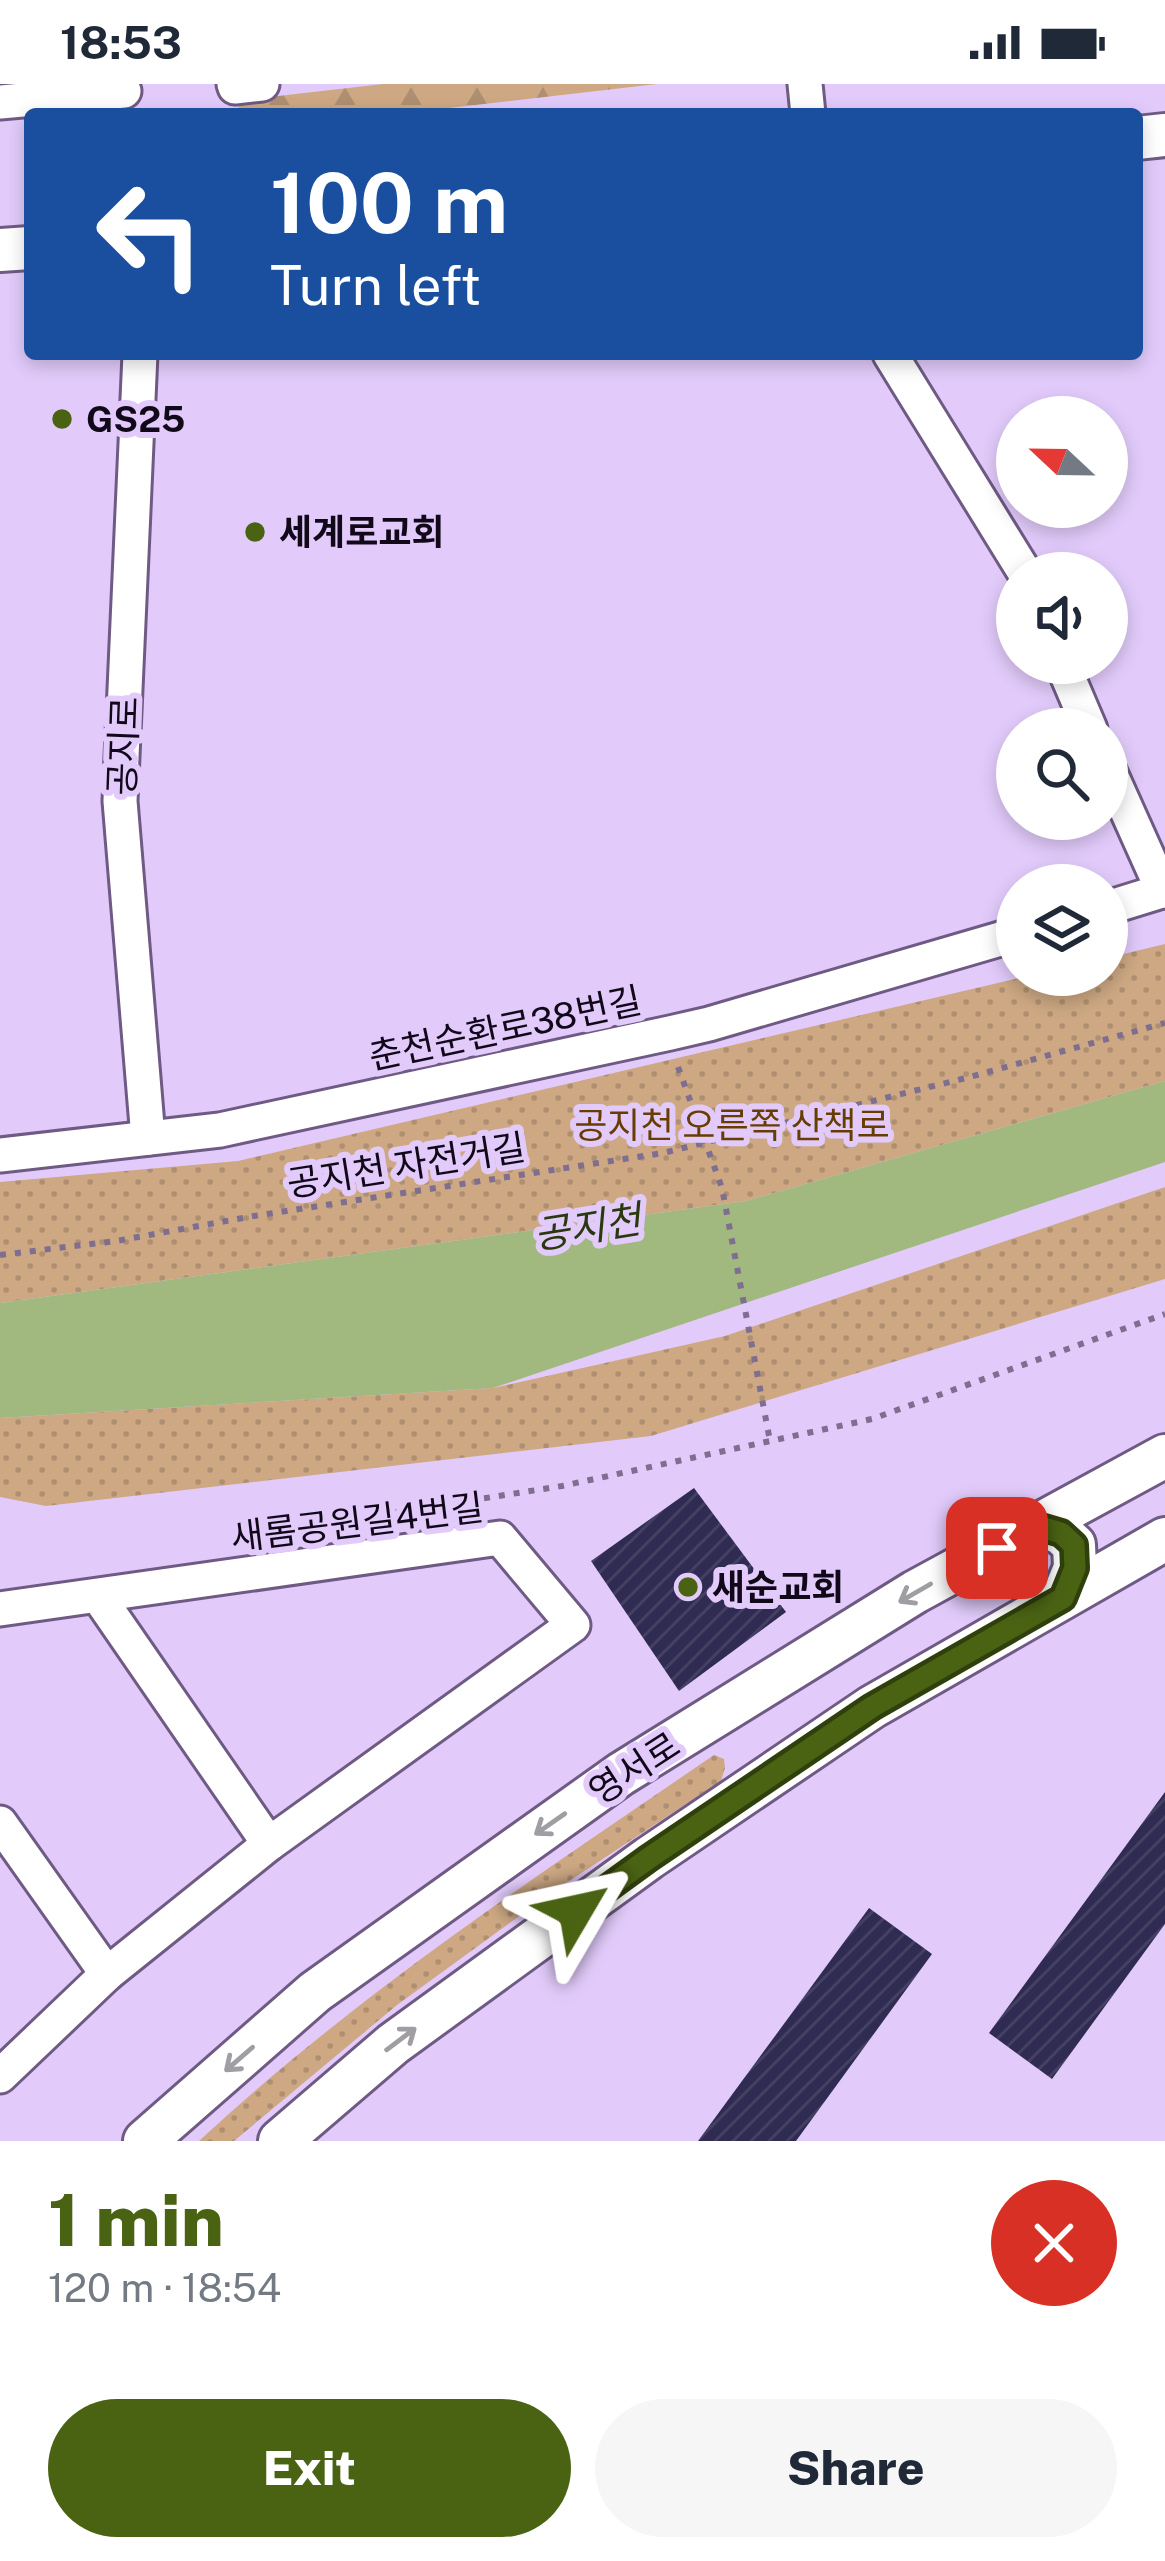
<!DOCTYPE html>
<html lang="en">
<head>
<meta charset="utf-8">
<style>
	:root { --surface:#fff; --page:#f6f6f7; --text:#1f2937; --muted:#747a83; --accent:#4a6313 }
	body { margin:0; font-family:"Public Sans","Noto Sans KR",sans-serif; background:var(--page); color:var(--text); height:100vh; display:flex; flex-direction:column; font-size:45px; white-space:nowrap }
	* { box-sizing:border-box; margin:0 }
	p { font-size:39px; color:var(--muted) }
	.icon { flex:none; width:66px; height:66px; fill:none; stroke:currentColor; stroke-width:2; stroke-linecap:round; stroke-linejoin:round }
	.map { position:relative; height:2057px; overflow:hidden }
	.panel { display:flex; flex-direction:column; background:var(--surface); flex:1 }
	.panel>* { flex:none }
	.guide { position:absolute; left:24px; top:24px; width:1119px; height:252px; border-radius:12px; box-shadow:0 6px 18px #0003; background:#1a4fa0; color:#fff; overflow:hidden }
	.needle { width:78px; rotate:292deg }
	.buttons { position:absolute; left:996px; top:312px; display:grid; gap:24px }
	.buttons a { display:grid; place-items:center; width:132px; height:132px; border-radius:50%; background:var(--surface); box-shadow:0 6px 18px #0003; font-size:60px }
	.pin { position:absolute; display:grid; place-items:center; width:102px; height:102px; color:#fff; margin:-51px; border-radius:24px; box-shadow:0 6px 18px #0006 }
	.me { position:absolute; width:132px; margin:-66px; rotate:54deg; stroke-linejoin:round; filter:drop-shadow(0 0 9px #0008) }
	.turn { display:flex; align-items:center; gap:42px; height:252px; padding:0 48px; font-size:54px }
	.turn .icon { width:156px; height:156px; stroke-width:2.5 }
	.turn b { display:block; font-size:84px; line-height:102px }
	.round { display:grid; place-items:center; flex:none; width:126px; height:126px; border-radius:63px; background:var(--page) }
	.overview { display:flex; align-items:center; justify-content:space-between; height:204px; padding:0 48px }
	h1 { font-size:72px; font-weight:800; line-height:90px; color:var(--accent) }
	.button { display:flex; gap:24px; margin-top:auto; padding:24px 48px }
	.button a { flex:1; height:138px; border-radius:72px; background:var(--accent); color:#fff; font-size:48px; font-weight:800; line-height:138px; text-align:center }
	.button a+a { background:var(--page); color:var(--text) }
	.status { display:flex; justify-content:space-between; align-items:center; height:84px; padding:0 60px; background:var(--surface); direction:ltr }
	.status svg { height:33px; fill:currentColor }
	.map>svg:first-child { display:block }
</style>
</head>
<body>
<div class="status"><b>18:53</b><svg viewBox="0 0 49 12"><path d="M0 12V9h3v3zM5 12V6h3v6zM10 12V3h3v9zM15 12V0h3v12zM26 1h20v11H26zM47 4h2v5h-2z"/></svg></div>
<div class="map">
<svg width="1165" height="2057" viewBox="0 0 1165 2057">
	<defs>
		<pattern id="green-dots" width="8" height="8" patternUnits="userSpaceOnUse" patternTransform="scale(3)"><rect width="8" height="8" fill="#cda883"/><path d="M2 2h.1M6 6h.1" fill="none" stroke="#af8f71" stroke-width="1.8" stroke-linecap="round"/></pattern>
		<pattern id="forest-firs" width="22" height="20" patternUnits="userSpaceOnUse" patternTransform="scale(3)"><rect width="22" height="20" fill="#cda883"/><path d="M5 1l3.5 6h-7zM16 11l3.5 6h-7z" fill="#af8f71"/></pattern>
		<pattern id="building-hatch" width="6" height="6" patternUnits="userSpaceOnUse" patternTransform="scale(3)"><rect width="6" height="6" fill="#2f2b52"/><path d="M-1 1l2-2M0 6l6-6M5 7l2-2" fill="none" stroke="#444062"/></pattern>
	</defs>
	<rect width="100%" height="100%" fill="#e2cbfb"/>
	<g fill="url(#green-dots)">
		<polygon points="1165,860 1165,997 746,1117 0,1219 0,1098 238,1077 1032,891 1107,891 1107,874"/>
		<polygon points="1165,1103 1165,1195 651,1352 46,1422 0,1413 0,1334 493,1304 725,1252"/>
		<path d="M714,1671L724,1675L725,1684L721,1697L551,1809L397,1921L234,2057H199C356,1911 537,1792 714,1671Z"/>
	</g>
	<polygon fill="url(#forest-firs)" points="383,0 657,0 397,30 235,30 243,16"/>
	<polygon fill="#a1b87f" points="1165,997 1165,1078 493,1304 0,1334 0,1219 746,1117"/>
	<g fill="url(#building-hatch)">
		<polygon points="694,1404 786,1528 679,1607 591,1477"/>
		<polygon points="1165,1708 1165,1840 1052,1995 989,1949"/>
		<polygon points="869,1824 932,1870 796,2057 698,2057"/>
	</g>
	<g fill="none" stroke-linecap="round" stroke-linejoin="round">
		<defs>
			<g id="minor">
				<polyline points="234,0 235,3 262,0"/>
				<polyline points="805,0 808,30"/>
				<polyline points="0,18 124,7"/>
				<polyline points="140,270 120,717 148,1054"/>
				<polyline points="890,270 1025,489"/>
				<polyline points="1062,579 1090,645"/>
				<polyline points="1107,682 1163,807"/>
				<polyline points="1107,824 1165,806"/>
				<polyline points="0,1071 220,1046 670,949 709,940 1017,850"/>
				<polyline points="98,1512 269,1760"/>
				<polyline points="0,1525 500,1454 573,1541 269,1760 107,1890 0,1992"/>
				<polyline points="0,1739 107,1890"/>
			</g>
			<g id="tertiary">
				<polyline points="1137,54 1165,51"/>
				<polyline points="0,166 30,164"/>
				<polyline points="1038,1441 1061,1449 1074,1461 1075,1484 1063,1513"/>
				<polyline points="145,2057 315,1908 621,1690 915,1508 1165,1372"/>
				<polyline points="280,2057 393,1960 649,1774 872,1623 1165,1455"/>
			</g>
		</defs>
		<use href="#minor" stroke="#6f5a84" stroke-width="39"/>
		<use href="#tertiary" stroke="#6f5a84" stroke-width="48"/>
		<g stroke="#7e6e8f" stroke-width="6" stroke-dasharray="6 9" stroke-linecap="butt">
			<polyline points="678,983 722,1104 770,1357"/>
			<polyline points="0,1171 116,1157 254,1132 663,1069 966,994 1165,939"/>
			<polyline points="321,1440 562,1402 872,1335 1165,1230"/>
		</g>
		<use href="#minor" stroke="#fff" stroke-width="33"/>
		<use href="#tertiary" stroke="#fff" stroke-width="42"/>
	</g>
	<defs><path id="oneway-shaft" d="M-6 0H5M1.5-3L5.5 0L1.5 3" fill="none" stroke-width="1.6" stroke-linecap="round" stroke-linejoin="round" transform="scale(3)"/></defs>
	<g stroke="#a09da3">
		<use href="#oneway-shaft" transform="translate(915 1509) rotate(150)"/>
		<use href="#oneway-shaft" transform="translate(550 1740) rotate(145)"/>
		<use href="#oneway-shaft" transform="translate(401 1955) rotate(-37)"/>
		<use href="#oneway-shaft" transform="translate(239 1975) rotate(139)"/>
	</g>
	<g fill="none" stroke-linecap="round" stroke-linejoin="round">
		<defs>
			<polyline id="route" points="576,1827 649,1774 872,1623 1063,1514 1075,1484 1074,1461 1061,1449 1037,1442 997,1464"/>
		</defs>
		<use href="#route" stroke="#30400c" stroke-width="30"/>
		<use href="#route" stroke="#4a6313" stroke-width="21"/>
	</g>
	<g fill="#4a6313" stroke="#e2cbfb" stroke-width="4.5">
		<circle cx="62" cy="335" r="12"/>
		<circle cx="255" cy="448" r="12"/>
		<circle cx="688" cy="1503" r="12"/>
	</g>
	<g text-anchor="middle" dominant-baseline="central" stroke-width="12" stroke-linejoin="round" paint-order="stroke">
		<g font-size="36" font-weight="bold" fill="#110919" stroke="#e2cbfb" text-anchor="start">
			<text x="86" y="335">GS25</text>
			<text x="279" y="448">세계로교회</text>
			<text x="712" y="1503">새순교회</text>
		</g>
		<g font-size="36" fill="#110919" stroke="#e2cbfb">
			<text transform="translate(123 662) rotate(-88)">공지로</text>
			<text transform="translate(505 944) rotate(-12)">춘천순환로38번길</text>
			<text transform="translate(406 1081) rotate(-9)">공지천 자전거길</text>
			<text transform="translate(357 1438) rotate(-7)">새롬공원길4번길</text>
			<text transform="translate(634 1684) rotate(-33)">영서로</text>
		</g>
		<g font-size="36" fill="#683d02" stroke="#e2cbfb">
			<text x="732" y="1041">공지천 오른쪽 산책로</text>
		</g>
		<g font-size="39" font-style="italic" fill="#2a380e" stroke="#e2cbfb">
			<text transform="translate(587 1143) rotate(-9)">공지천</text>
		</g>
	</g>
</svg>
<div class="buttons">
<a><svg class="needle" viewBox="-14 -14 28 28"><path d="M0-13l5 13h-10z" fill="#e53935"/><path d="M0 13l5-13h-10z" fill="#747a83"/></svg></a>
<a><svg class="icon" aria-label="sound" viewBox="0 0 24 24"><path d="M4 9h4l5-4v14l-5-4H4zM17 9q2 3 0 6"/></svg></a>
<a><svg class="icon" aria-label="search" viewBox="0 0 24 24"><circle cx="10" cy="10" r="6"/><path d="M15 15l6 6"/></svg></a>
<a><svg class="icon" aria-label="layers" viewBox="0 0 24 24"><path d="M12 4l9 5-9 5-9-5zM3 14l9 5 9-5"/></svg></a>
</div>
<div class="pin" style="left:997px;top:1464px;background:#d93025"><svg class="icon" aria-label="arrive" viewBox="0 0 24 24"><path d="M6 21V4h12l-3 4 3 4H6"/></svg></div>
<svg class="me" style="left:576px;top:1827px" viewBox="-20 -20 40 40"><path d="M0-17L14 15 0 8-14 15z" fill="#4a6313" stroke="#fff" stroke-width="4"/></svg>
<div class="guide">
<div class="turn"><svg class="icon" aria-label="left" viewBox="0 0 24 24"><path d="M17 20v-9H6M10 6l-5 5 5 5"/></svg><div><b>100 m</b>Turn left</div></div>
</div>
</div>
<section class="panel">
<div class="overview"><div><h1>1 min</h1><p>120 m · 18:54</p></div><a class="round" style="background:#d93025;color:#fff"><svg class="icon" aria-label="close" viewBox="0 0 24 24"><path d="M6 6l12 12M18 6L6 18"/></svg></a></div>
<div class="button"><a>Exit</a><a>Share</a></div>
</section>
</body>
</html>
